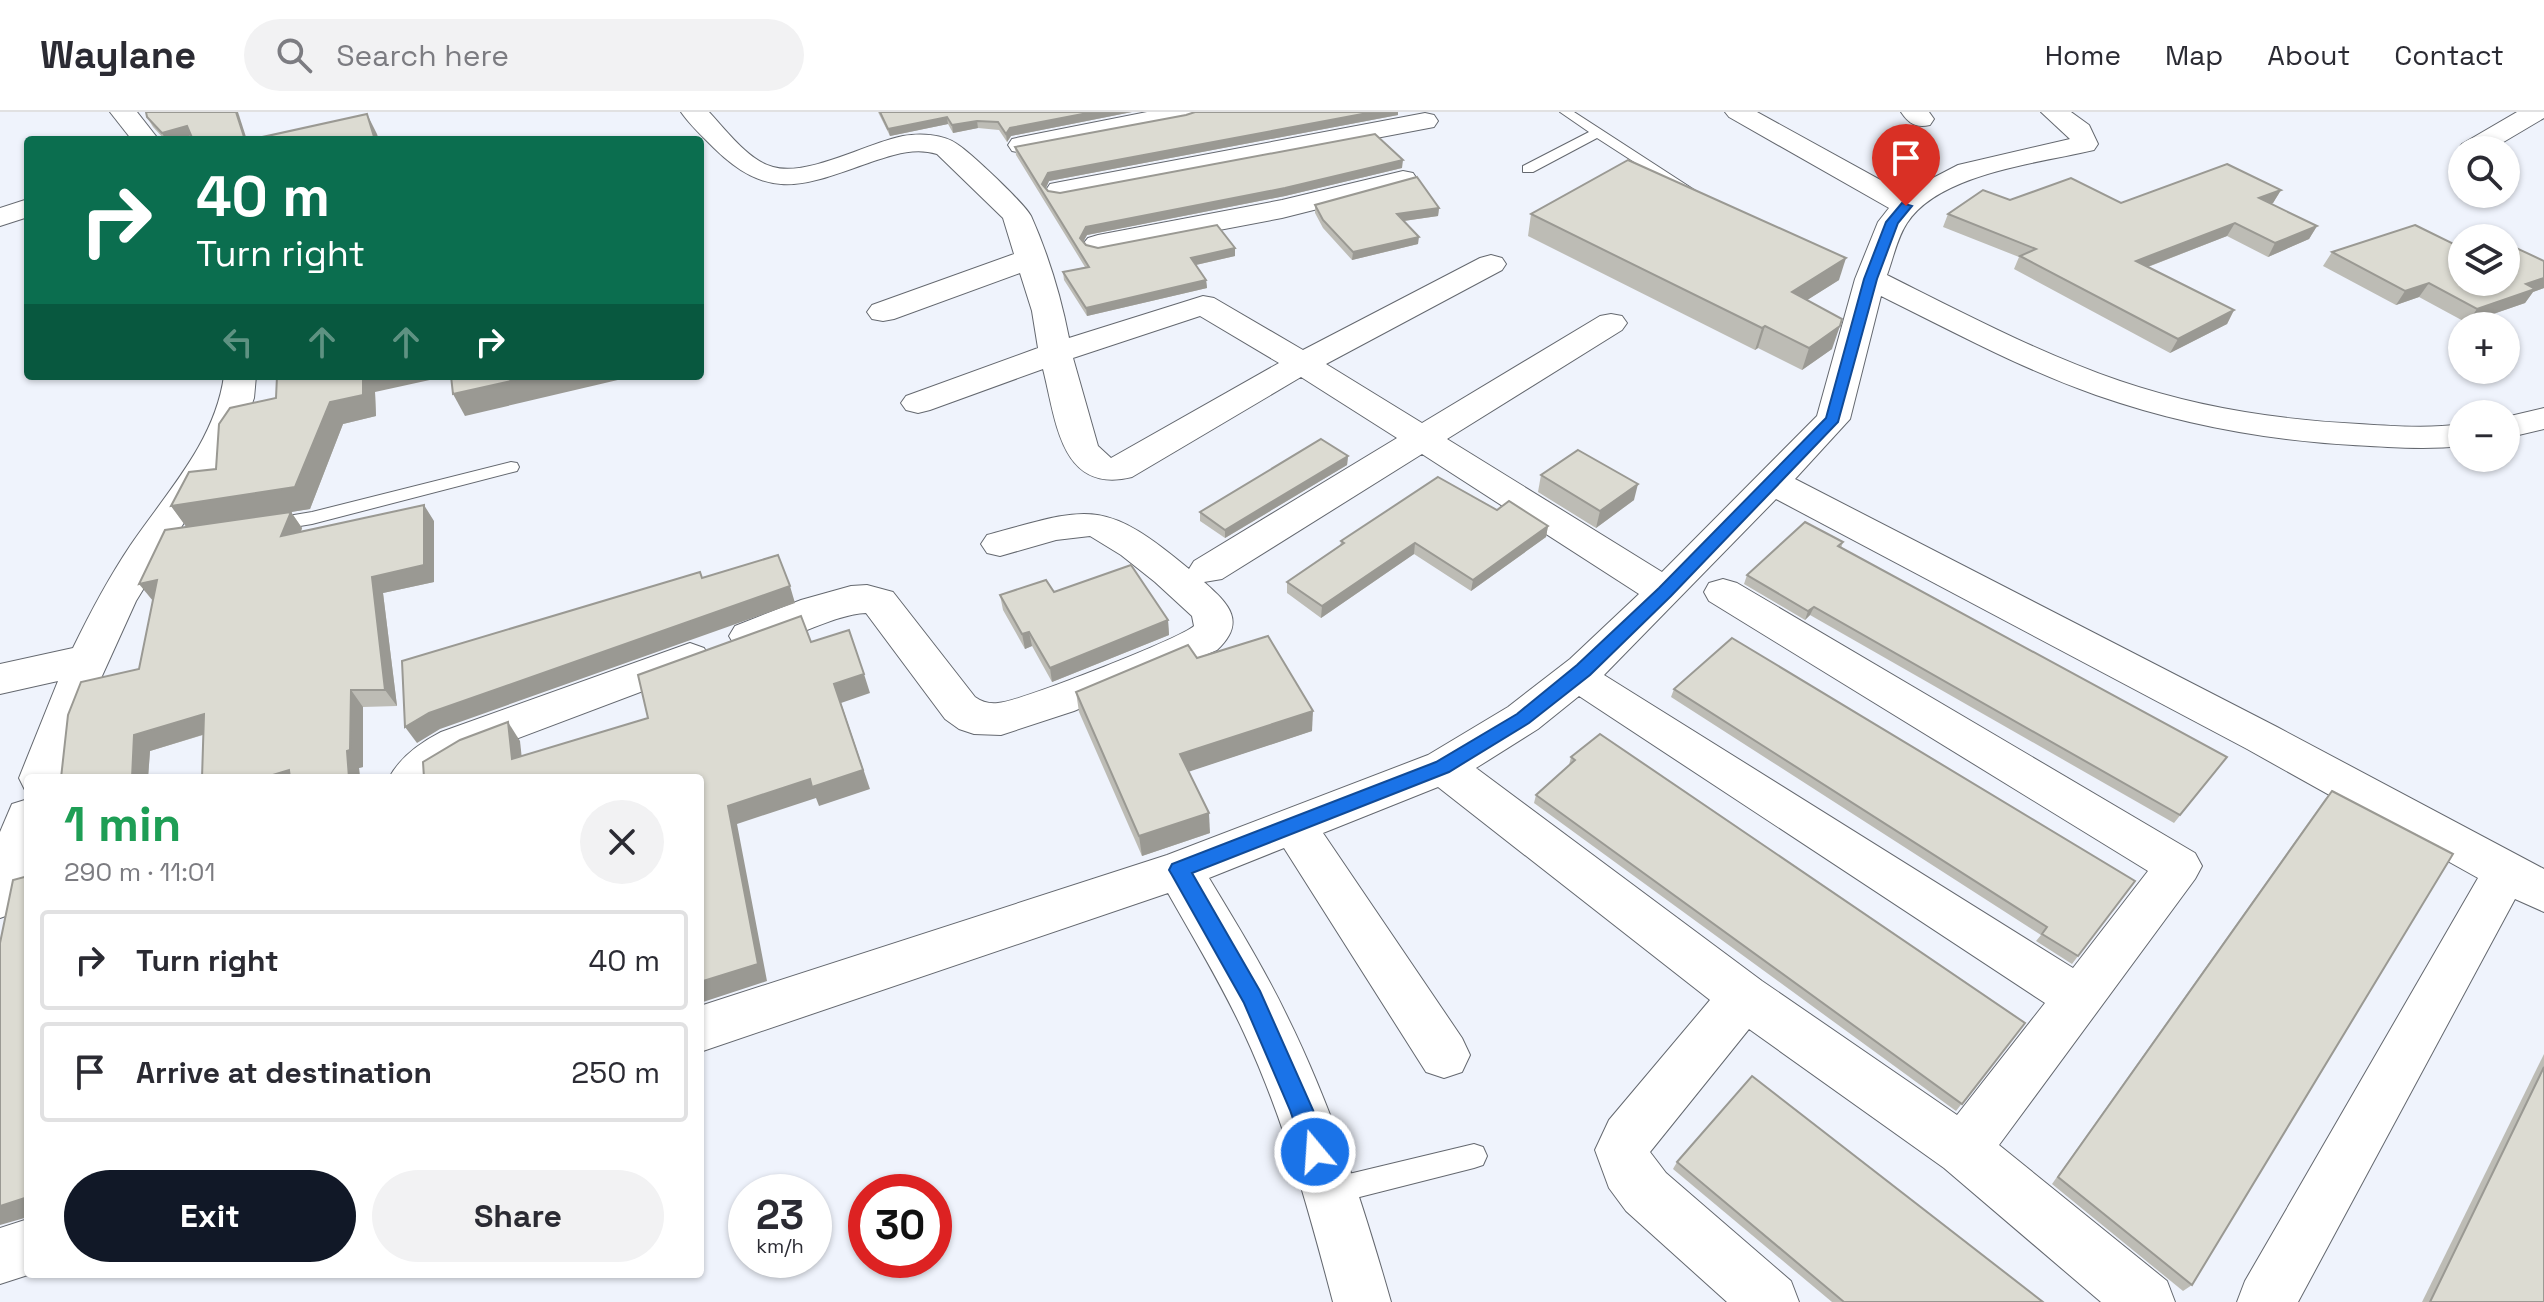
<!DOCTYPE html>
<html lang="en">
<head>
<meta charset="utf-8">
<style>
	:root { --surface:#fff; --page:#f2f2f3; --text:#2b2b33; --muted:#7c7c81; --line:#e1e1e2; --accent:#111827 }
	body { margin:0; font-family:"Space Grotesk",sans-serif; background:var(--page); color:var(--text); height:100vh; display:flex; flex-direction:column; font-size:30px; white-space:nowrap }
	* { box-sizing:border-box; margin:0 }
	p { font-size:26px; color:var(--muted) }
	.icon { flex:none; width:44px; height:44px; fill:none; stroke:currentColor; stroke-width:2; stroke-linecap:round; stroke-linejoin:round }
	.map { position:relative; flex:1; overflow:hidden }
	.details { position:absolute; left:24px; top:662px; width:680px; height:504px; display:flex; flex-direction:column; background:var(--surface); border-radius:8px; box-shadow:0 2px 6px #0004 }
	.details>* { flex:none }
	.top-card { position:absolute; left:24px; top:24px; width:680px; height:244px; border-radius:8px; box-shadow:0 2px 6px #0004; background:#0b6e4f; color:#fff; overflow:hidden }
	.buttons { position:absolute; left:2448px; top:24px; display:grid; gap:16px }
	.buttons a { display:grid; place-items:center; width:72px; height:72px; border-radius:50%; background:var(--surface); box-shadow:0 2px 6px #0004; font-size:40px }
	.speed { position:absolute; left:728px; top:1062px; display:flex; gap:16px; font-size:40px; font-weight:700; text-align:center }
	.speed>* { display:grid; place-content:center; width:104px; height:104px; border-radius:50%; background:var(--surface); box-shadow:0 2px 6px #0004; line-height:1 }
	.speed small { font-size:20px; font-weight:400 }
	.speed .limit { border:12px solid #d22; background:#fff; color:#111 }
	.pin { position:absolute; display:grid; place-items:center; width:68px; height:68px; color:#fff; margin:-82px -34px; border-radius:50% 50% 50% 0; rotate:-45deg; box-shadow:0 0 8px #0007 }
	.pin .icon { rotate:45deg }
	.me { position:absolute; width:88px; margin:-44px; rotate:342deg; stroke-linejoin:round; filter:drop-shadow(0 0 6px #0008) }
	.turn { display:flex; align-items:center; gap:28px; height:168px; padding:0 40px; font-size:36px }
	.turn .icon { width:104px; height:104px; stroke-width:2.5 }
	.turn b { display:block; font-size:56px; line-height:68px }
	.lanes { display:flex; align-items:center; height:76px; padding:0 40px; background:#0003; justify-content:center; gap:40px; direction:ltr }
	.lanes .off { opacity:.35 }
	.round { display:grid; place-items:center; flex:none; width:84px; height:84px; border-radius:42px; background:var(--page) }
	.headline { display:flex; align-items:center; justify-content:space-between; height:136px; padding:0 40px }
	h1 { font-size:48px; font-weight:600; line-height:60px; color:#1e9e55 }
	.action { display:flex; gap:16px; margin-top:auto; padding:16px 40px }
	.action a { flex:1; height:92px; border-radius:48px; background:var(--accent); color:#fff; font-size:32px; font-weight:600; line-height:92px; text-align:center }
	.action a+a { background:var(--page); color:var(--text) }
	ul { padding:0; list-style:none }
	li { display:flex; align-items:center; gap:24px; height:100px; margin:0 16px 12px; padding:0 24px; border:4px solid var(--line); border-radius:8px }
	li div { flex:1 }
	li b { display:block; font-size:30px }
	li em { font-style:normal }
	header { display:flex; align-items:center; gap:48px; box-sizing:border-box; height:112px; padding:0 40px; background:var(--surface); border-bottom:2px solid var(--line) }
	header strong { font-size:38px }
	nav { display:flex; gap:44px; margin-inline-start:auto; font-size:28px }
	.search { width:560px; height:72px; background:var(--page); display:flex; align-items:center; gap:20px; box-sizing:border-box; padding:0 28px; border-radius:44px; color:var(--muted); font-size:30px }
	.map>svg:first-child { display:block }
</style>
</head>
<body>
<header>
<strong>Waylane</strong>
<div class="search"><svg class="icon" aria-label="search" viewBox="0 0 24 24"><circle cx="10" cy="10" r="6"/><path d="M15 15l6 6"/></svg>Search here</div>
<nav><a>Home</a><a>Map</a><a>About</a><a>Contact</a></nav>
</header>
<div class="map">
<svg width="2544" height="1190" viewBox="0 0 2544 1190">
	<rect width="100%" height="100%" fill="#eff3fc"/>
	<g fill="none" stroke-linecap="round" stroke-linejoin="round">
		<defs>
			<g id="service">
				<polygon points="1560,0 1574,0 1702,83 1690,86 1597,26 1533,60 1523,60 1523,54 1589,20"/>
				<polygon points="511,350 517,351 519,355 517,359 312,412 270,419 261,413 270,407 312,400"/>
				<polygon points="1474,1032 1483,1035 1487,1044 1483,1053 1474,1056 1328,1093 1319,1089 1315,1080 1319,1071 1328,1067"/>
			</g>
			<g id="minor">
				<polygon points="110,0 137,0 159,28 132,28"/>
				<path d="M681,0H709C726,18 749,49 773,55C808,65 867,31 903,24C920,21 943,22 957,32C970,40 1025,92 1031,104C1048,142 1061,185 1069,226L1203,184L1214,186L1303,238L1480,146L1491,143L1502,146L1506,152L1502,158L1326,252L1422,311L1600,204L1611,202L1622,204L1627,211L1622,218L1447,327L1662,460L1817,304L1855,167L1878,110L1889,96L1729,5L1725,0H1757L1904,81L1958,53L2070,27L2041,0H2071L2089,13L2098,32L2094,38C2040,51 1939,61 1907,111C1897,126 1893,147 1887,163C1963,201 2039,241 2120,269C2196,295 2278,308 2359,312C2393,314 2428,317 2462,312V334C2426,338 2389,335 2353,333C2266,328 2179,312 2096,283C2022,257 1952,219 1881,184L1850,307L1795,367L2277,615L2544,757V800L2515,787L2298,1190H2237L2245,1169L2478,766L2247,637L1776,387L1604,563L2073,856L2148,759L1709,489L1704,480L1709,471L1723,467L1737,471L2195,741L2202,754L2195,767L1999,1033L2167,1169L2175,1190H2101L1944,1056L1749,917L1650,1040L1666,1061L1791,1169L1799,1190H1727L1626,1099L1609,1076L1595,1038L1609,1008L1710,888L1438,675L1323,721L1462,926L1470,943L1462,960L1444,966L1426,960L1284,736L1209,766C1236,811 1264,856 1287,904C1332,995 1363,1092 1391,1190H1333C1309,1099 1284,1007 1244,921C1222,873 1194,827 1168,781L700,940V894L1167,743L1428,643L1508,595L1570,547L1639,482L1422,342L1222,467L1204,470C1229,492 1247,510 1217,538L1074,599L1001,623L974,622L959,617L945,607L866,501C824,503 768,544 735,534L729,524L735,514L801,488L851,474L867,473L893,480L975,585C982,590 989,592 998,591C1019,590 1179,527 1194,514L1192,504L1155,470L1121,443L1090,424L1056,428L1000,444L987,441L981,432L987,423C1089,395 1103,385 1189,457L1194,449L1397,326L1301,265L1132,365C1060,383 1056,307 1043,257L930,298L918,301L906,298L901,291L906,284L1038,236L1032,199L1020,161L894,207L883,209L872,207L867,200L872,193L1014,142L1003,106L937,42C914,35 893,43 871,50C805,73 770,91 714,36C703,25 690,13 681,0ZM1200,204L1279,251L1111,346L1098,334L1073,246ZM1579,584L2045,891L1957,1003L1762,869L1476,656L1538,617Z"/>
				<polygon points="1147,0 1199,0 1195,5 1186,8 1021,41 1012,39 1008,33 1012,27 1021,25"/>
				<path d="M1901,0H1929L1934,7L1930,13C1916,16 1909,12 1901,0Z"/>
				<polygon points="2517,0 2544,0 2544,6 2490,38 2462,38 2462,44 2458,38 2462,32"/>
				<polygon points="1425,1 1434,3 1438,9 1434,15 1060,86 1050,84 1046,78 1050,72 1060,70"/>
				<polygon points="1403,59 1413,61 1417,67 1413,73 1282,106 1098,141 1088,138 1083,132 1088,126 1098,123 1282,88"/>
				<polygon points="28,87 28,105 0,114 0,96"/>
				<path d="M224,264H256L254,286L245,311L136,489L102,564L63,666H28V679L25,678L19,666L58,569L0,582V552L73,536C90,501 108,467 130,434C166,381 215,330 224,264Z"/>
				<polygon points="2544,296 2544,317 2506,326 2506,305"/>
				<path d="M690,531L704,536L710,546L704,556L471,644L453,653L439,666H389C400,645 420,631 441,620Z"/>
				<polygon points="28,687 28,773 17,800 0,806 0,720 12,692"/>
				<polygon points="28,1107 28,1162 31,1162 0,1172 0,1116"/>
			</g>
		</defs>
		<use href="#service" stroke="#64686f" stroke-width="2"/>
		<use href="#minor" stroke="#64686f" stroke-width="2"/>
		<use href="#service" fill="#fff" fill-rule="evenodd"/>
		<use href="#minor" fill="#fff" fill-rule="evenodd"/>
	</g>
	<g fill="#bdbcb5">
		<polygon points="878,0 1132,0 1011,24 1007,30 999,18 978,16 953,21 948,12 890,24"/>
		<polygon points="1195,0 1398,0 1398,3 1049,69 1046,76 1048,79 1060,81 1402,56 1285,84 1087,123 1083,130 1086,133 1098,136 1235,136 1235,144 1196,153 1206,168 1207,176 1087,204 1064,168 1063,160 1085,155 1016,43 1015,35 1186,3"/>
		<polygon points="147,5 191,24 176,28 165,28 153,15"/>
		<polygon points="2281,78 2273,91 2271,92 2317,114 2309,127 2268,145 2227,124 2148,155 2234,198 2227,212 2170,241 2014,157 2019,145 1943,115 1948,102 2010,88 2121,91"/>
		<polygon points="1315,93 1439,96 1438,104 1404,109 1418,132 1352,148 1323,116 1315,101"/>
		<polygon points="1531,102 1839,168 1807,188 1832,237 1802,258 1758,236 1755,238 1528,124"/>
		<polygon points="2332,140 2462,170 2544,149 2544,176 2533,180 2525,191 2467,211 2419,185 2396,193 2323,154"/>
		<polygon points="375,280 376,304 343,312 310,397 291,400 302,416 301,420 434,409 434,470 383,481 397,594 363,595 363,655 359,656 360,666 202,666 203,623 150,639 148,666 61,666 139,557 187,415 171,394 216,357 276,286"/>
		<polygon points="1348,344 1347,353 1225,426 1200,409 1200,400"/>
		<polygon points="1541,363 1634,388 1596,416 1538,380"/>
		<polygon points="1497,398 1548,414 1546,425 1471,479 1414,442 1321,506 1287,481 1287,470 1340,434 1341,429"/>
		<polygon points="1843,430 1841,436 2227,645 2174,711 1810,503 1805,508 1744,472 1747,463"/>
		<polygon points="1054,480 1168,508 1169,523 1052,570 1032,534 1025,537 1003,498 1000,483"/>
		<polygon points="1197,546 1312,619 1189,659 1210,721 1142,744 1079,600 1076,580"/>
		<polygon points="1674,577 2135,769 2072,852 2036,829 2041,823 1671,585"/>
		<polygon points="1571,645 2025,911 1956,999 1534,691 1536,683 1569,653"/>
		<polygon points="2332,679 2192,1173 2183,1179 2052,1072 2325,687"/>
		<polygon points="2544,942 2544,1190 2422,1190"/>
		<polygon points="1677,1050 2043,1190 1832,1190 1673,1057"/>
	</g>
	<g fill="#9a9993">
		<polygon points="236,0 238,0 247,28 245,28"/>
		<polygon points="1093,0 1132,0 1011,24 1007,30 1006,22 1010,16"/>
		<polygon points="1373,0 1398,0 1398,3 1049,69 1044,80 1042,72 1048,61"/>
		<polygon points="367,2 377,22 379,28 375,28"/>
		<polygon points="947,5 948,12 890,24 888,17"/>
		<polygon points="977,9 978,16 953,21 952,13"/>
		<polygon points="187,14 192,23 176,28 166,28 162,21"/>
		<polygon points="1403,48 1402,56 1285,84 1087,123 1081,134 1080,126 1086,115"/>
		<polygon points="2281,78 2273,91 2252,99 2259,86"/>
		<polygon points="1439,96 1438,104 1396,110 1397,102"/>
		<polygon points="2235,111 2227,124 2129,162 2136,149"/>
		<polygon points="2317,114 2309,127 2268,145 2275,131"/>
		<polygon points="1419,125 1418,132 1352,148 1353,140"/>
		<polygon points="1235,136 1235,144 1191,154 1191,146"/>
		<polygon points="1846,146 1839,168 1785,202 1792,180"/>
		<polygon points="2544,166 2544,176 2533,180 2525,191 2467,211 2477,197 2526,172"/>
		<polygon points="1206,168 1207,176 1087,204 1086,196"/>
		<polygon points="2429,171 2419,185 2396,193 2405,179"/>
		<polygon points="2234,198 2227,212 2170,241 2178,227"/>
		<polygon points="1765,214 1758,236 1755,238 1762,216"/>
		<polygon points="1840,214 1832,237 1802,258 1809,236"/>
		<polygon points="363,264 448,264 375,280 376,304 343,312 310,397 291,400 302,416 293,441 187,416 171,394 330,290"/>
		<polygon points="533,264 621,264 622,267 465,304 453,282"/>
		<polygon points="1348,344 1347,353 1225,426 1225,418"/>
		<polygon points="1638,372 1634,388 1596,416 1600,399"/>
		<polygon points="424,393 434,409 434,470 383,481 397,594 385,578 372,465"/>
		<polygon points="1548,414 1546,425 1471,479 1473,468"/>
		<polygon points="1415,431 1414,442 1321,506 1322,494"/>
		<polygon points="157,468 153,489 139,472"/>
		<polygon points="790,474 795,491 440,617 417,631 405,615 429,601"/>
		<polygon points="1814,495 1810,503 1805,508 1808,499"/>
		<polygon points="1168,508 1169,523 1052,570 1050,556"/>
		<polygon points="1029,520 1032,534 1025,537 1022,522"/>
		<polygon points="864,562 870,581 841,591 870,677 819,694 816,686 737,712 767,869 700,891 700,870 728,694 810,667 834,572"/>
		<polygon points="351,578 363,595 363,655 359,656 360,666 349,666 347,639"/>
		<polygon points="1313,599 1312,619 1182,662 1180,642"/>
		<polygon points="204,602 218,618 150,639 148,666 132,666 134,623"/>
		<polygon points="508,610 520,629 524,666 512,647"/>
		<polygon points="289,658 296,666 263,666"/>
		<polygon points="1209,701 1210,721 1142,744 1139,724"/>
		<polygon points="28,1085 28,1105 0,1113 0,1094"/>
	</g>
	<g fill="#dcdbd2" stroke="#9a9993" stroke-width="2">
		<polygon points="146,0 236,0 245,28 193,28 187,14 162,21 147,5"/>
		<polygon points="880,0 1093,0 1010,16 1006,22 998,10 977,9 952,13 947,5 888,17"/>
		<polygon points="1195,0 1373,0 1048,61 1042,72 1048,79 1060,81 1375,22 1403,48 1285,76 1086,115 1080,126 1086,133 1098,136 1217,113 1235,136 1191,146 1206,168 1086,196 1063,160 1089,155 1015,35 1186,3"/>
		<polygon points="367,2 375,28 249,28"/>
		<polygon points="1628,48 1846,146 1792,180 1842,207 1840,214 1809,236 1765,214 1762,216 1531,102"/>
		<polygon points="2227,52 2281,78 2259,86 2317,114 2275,131 2235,111 2136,149 2234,198 2178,227 2020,144 2036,137 1948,102 1983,78 2010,88 2071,66 2121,91"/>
		<polygon points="1417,65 1439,96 1397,102 1419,125 1353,140 1323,108 1315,93"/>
		<polygon points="2415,113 2462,136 2462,170 2506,170 2506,136 2512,134 2544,149 2544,166 2526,172 2535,177 2477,197 2429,171 2405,179 2332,140"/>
		<polygon points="277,264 363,264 363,283 330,290 295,375 171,394 189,360 216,357 219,312 230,296 276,286"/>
		<polygon points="451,264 533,264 453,282"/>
		<polygon points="1321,327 1348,344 1225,418 1200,400"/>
		<polygon points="1578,338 1638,372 1600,399 1541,363"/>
		<polygon points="1438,365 1497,398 1509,389 1548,414 1473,468 1415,431 1322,494 1287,470 1344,431 1341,429"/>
		<polygon points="424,393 424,453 372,465 385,578 351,578 350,638 347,639 349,666 290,666 289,658 263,666 202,666 204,602 134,623 132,666 61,666 68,603 81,570 139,557 157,468 139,472 165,418 291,400 281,424"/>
		<polygon points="1805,410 1843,430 1838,434 2227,645 2180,703 1814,495 1808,499 1747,463"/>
		<polygon points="778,443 790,474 429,601 405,615 402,549 700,460 702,466"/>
		<polygon points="1131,453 1168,508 1050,556 1029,520 1022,522 1000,483 1046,468 1054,480"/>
		<polygon points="801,504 811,530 849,518 864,562 834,572 863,658 812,675 810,667 728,694 758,852 700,870 700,666 424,666 423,650 460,628 508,610 512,647 648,606 638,563"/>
		<polygon points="1268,524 1313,599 1180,642 1209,701 1139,724 1076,580 1188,533 1197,546"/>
		<polygon points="1732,526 2135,769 2078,844 2042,822 2047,815 1674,577"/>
		<polygon points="1600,622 2025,911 1962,992 1536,683 1575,648 1571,645"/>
		<polygon points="2332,679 2453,742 2192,1173 2058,1065"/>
		<polygon points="28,764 28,1085 0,1094 0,831 13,768"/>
		<polygon points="2544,955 2544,1190 2430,1190"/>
		<polygon points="1752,964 2043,1190 1844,1190 1677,1050"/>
	</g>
	<polygon fill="#1a73e8" stroke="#114b97" stroke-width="2" points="1902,91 1912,94 1898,111 1877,167 1838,310 1671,484 1590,563 1529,611 1449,660 1192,761 1260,879 1313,998 1327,1040 1323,1048 1315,1052 1307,1048 1290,998 1244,891 1172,763 1169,758 1172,752 1436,650 1517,602 1577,553 1659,476 1826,306 1864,167 1886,110"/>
</svg>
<div class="buttons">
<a><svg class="icon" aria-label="search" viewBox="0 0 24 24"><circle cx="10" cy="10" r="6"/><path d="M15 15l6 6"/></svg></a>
<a><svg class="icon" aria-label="layers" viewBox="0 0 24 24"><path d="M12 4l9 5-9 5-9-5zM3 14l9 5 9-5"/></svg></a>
<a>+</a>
<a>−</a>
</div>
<div class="speed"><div>23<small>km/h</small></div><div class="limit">30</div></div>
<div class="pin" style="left:1906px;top:94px;background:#d93025"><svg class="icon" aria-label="arrive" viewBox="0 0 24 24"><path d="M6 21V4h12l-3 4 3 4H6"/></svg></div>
<svg class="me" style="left:1315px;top:1040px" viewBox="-20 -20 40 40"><circle r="17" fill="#1a73e8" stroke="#fff" stroke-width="3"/><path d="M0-11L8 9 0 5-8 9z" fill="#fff"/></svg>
<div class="top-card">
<div class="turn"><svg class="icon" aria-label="right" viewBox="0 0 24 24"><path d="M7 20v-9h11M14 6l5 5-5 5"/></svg><div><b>40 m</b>Turn right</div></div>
<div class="lanes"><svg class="icon off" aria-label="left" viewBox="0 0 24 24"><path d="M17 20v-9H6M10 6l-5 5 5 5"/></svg><svg class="icon off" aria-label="ahead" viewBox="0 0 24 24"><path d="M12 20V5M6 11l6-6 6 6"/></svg><svg class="icon off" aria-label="ahead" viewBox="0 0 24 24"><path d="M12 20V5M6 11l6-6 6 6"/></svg><svg class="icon" aria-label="right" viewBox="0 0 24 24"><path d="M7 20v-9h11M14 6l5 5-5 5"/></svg></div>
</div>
<section class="details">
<div class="headline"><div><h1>1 min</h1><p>290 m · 11:01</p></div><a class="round"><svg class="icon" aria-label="close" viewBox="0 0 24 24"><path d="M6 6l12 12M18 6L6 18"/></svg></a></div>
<ul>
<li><svg class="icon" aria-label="right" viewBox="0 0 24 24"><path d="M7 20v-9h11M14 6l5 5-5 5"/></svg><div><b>Turn right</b></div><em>40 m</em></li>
<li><svg class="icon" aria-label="arrive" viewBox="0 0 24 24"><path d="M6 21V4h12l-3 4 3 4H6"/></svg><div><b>Arrive at destination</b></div><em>250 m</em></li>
</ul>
<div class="action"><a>Exit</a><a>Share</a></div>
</section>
</div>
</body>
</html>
